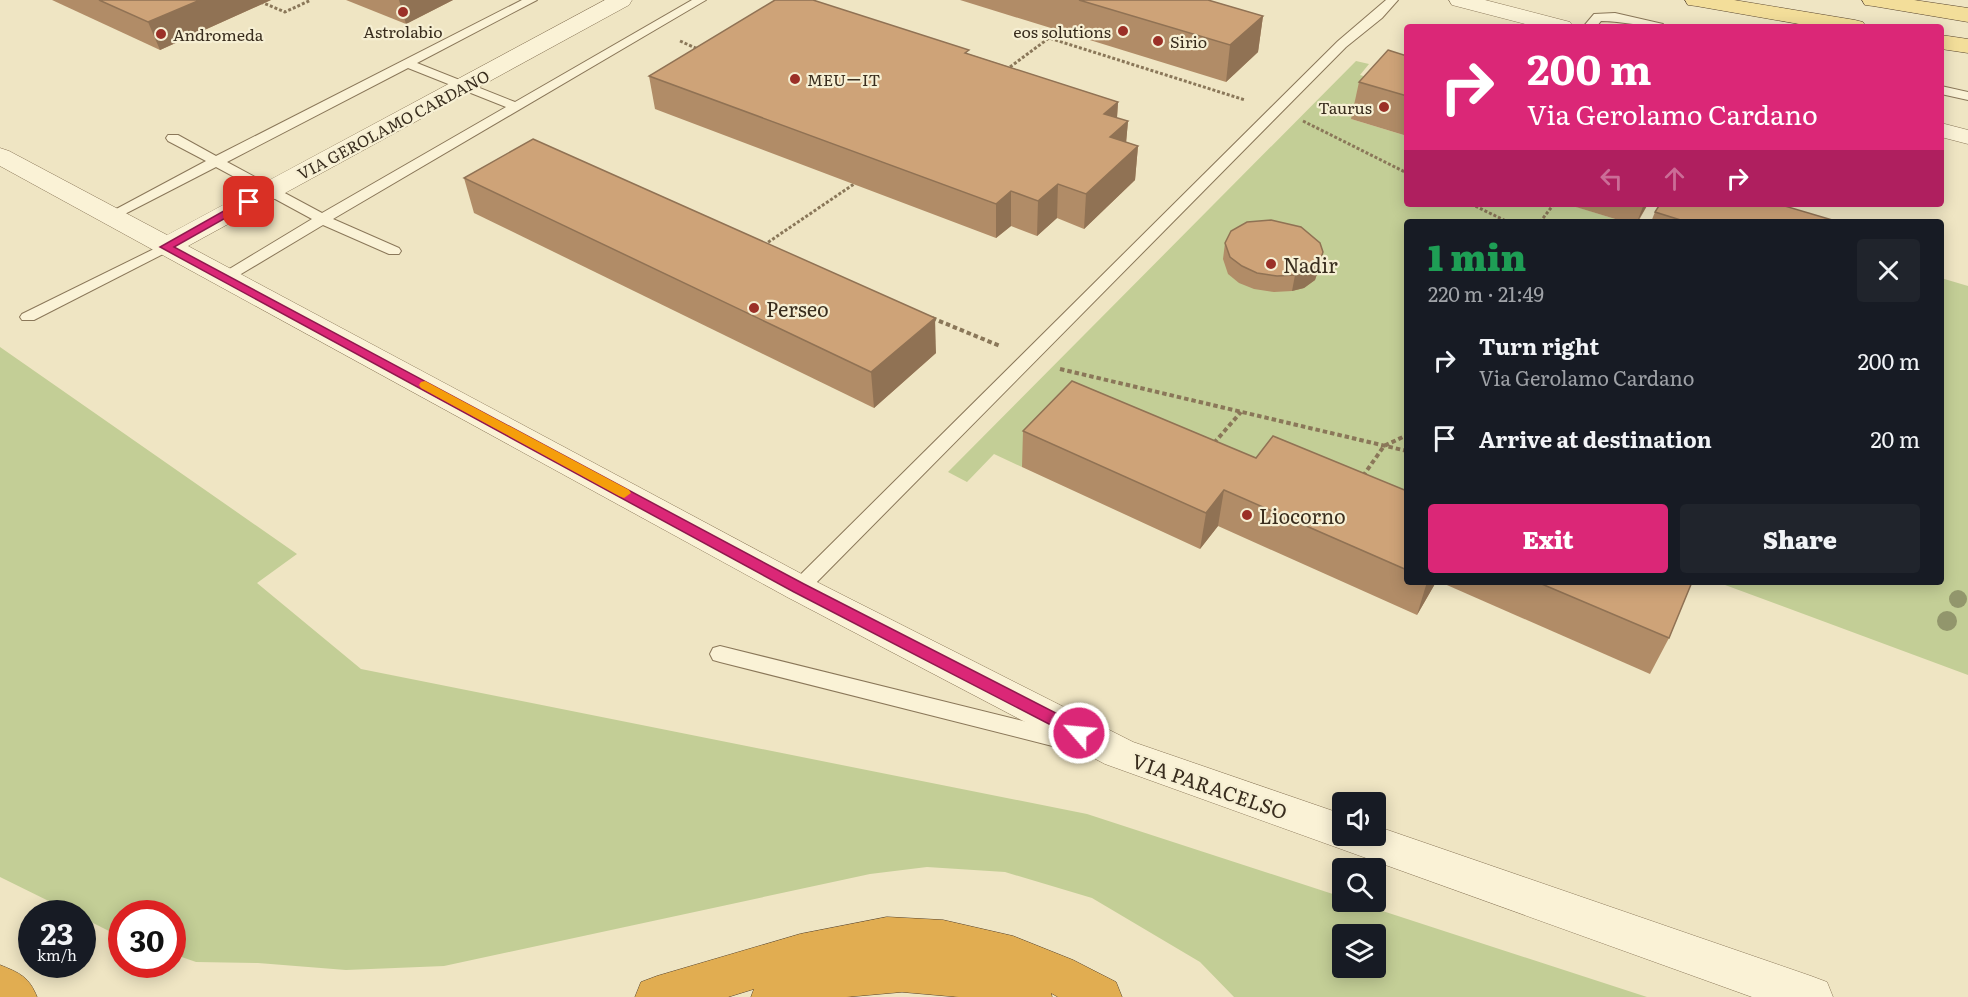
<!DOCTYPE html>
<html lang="en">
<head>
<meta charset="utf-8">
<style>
	:root { --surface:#171b24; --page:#20242c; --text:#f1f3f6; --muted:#9ea1a6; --accent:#db2777 }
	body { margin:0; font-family:Literata,"Noto Sans JP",serif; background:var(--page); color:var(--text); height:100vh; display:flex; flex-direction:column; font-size:22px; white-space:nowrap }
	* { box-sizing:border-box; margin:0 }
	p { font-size:20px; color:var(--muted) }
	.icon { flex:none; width:33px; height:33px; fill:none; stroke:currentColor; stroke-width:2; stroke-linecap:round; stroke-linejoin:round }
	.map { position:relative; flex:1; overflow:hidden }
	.drawer { position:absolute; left:1404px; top:219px; width:540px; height:366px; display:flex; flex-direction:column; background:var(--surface); border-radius:6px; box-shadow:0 3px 15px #0003 }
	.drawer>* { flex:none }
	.hud { position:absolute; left:1404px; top:24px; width:540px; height:183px; border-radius:6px; box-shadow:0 3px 15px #0003; background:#db2777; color:#fff; overflow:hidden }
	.tools { position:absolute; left:1332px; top:792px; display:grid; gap:12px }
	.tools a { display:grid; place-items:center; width:54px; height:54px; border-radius:6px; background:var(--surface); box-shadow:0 3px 15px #0003; font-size:30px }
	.speed { position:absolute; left:18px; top:900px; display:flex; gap:12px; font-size:30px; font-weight:700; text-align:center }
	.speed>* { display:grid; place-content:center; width:78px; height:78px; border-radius:50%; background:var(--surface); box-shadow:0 3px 15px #0003; line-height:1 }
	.speed small { font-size:15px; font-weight:400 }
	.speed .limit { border:9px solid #d22; background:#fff; color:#111 }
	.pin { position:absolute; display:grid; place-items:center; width:51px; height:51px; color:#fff; margin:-26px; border-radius:12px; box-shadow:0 3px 9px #0006 }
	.me { position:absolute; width:66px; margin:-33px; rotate:297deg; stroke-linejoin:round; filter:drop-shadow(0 0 4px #0008) }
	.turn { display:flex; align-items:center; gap:21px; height:126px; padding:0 24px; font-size:27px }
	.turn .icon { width:78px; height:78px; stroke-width:2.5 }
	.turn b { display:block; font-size:42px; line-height:51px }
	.lanes { display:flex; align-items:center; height:57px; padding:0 24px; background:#0003; justify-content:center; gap:30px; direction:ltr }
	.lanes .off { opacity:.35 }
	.round { display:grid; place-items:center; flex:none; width:63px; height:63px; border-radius:6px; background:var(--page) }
	.head { display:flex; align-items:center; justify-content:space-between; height:102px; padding:0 24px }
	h1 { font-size:36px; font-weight:800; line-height:45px; color:#1e9e55 }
	.action { display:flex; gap:12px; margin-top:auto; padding:12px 24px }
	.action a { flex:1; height:69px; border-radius:6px; background:var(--accent); color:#fff; font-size:24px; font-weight:800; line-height:69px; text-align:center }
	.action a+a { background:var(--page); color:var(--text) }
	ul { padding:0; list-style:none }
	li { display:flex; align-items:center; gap:18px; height:78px; padding:0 24px }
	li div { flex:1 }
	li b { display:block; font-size:22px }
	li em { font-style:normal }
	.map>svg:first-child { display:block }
</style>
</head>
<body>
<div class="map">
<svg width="1968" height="997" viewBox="0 0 1968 997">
	<rect width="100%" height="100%" fill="#efe5c3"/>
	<g fill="#c3ce96" fill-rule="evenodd">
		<polygon points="1356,61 1369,64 1360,75 1385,82 1351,119 1407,136 1407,204 1567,204 1625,222 1407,222 1407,532 1070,417 1022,467 994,454 967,482 948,472"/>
		<polygon points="1941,278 1968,286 1968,675 1717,582 1941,582"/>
		<path d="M0,347L297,554L257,583L361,669L1087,814L1342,897V902H1355L1647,997H1234L1200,962L1092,898L1005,872L927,867L870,874L444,966L346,970L258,963L196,962L173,954L172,914H122L121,937L83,918L82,914L73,913L0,877ZM1376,934V968H1342V934Z"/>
	</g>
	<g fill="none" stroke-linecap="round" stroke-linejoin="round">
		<defs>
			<g id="service">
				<path d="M522,0H537L417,63L515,102L692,0H706L333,219L399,248L401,251L399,254H389L323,225L231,280H221L218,277L221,274L312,219L216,167L117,218L112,219L105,215L206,161L168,141L166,138L168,135H178L216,156ZM408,68L506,107L322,213L227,162Z"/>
				<polygon points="1386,0 1398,0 1382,18 1346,47 806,593 799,595 792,593 789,588 792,583 1338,41"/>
				<path d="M1615,13L1663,24L1665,27C1643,27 1623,21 1601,21L1596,27H1583L1594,14Z"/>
				<polygon points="1941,86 1968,92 1968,100 1941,94"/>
				<polygon points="166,243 173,247 171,250 34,320 22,320 20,317 22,314"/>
				<polygon points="720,646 1076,734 1083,737 1087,743 1083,749 1076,752 720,662 713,660 710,654 713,648"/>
			</g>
			<g id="minor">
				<polygon points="605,0 632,0 629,5 188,246 811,579 1133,742 1342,814 1342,836 1376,836 1376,826 1811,976 1827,982 1833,997 1752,997 1105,764 787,597 0,166 0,148 9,151 167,235"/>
				<polygon points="1449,0 1485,0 1570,22 1573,27 1537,27 1452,5"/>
				<polygon points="1941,123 1968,130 1968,144 1941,137"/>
			</g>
			<g id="primary">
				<polygon points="1685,0 1734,0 1855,20 1863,22 1866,27 1816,27 1696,6 1688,5"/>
				<polygon points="1862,0 1914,0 1968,8 1968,22 1873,6 1865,5"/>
				<polygon points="1941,35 1968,39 1968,53 1941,49"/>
			</g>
			<g id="motorway">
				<polygon points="887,917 943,920 1013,936 1073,960 1116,982 1122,997 1058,997 1051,993 1052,997 959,997 902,992 846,997 751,997 754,989 728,997 635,997 641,982 657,976 800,934"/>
				<path d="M0,965C20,973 29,977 37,997H0Z"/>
			</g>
		</defs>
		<use href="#service" stroke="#8a7759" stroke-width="2"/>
		<use href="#minor" stroke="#8a7759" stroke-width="1"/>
		<use href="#primary" stroke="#58442d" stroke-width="1"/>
		<use href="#motorway" stroke="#58442d" stroke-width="1"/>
		<g stroke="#8a7759" stroke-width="3" stroke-dasharray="3 2" stroke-linecap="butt">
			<polyline points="256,0 285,12 311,0"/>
			<polyline points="1049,38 1059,30"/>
			<polyline points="680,41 698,49"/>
			<polyline points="1006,70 1049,38 1245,100"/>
			<polyline points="1303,121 1407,173"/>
			<polyline points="1471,204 1508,222"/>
			<polyline points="1540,222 1554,204"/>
			<polyline points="764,245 857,182"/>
		</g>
		<g stroke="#8a7759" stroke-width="4" stroke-dasharray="4.5 3" stroke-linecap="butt">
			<polyline points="932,318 1000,346"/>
			<polyline points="1060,369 1407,451"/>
			<polyline points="1214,443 1241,412"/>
			<polyline points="1363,476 1384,446 1407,435"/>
		</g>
		<use href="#service" fill="#faf2d6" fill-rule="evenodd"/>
		<use href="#minor" fill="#faf2d6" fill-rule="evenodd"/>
		<use href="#primary" fill="#f3de9a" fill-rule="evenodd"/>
		<use href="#motorway" fill="#e1ad51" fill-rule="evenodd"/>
	</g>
	<g fill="#92966c">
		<circle cx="1958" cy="599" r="9"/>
		<circle cx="1947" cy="621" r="10"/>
	</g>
	<g fill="#b18c67">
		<polygon points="52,0 271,0 160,50"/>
		<polygon points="346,0 453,0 406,24"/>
		<polygon points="960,0 1208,0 1263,16 1258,52 1226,82"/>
		<polygon points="969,54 1118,102 1117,118 1128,121 1126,142 1138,146 1135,180 1084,229 1057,218 1037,236 1011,226 996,238 655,109 649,76"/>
		<polygon points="1407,56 1407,136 1351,119 1359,82"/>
		<polygon points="464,178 936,353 874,408 474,213"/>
		<polygon points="1566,204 1648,204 1638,222 1625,222"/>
		<polygon points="1655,212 1839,222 1651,222"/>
		<polygon points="1225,243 1323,252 1319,268 1315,280 1304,288 1292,291 1274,292 1254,289 1239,283 1228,274 1223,259"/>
		<polygon points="1023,431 1256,458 1407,491 1407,582 1436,582 1417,615 1218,526 1200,549 1022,467"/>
		<polygon points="1440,582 1692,582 1669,638 1650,674"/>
	</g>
	<g fill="#907254">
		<polygon points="200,0 271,0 160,50 148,22"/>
		<polygon points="399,0 453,0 406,24"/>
		<polygon points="1263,16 1258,52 1226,82 1230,45"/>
		<polygon points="1118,102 1116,132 1128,121 1125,155 1108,171 1104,114"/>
		<polygon points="1138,146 1135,180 1084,229 1086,194"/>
		<polygon points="1058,184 1057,218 1037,236 1038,201"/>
		<polygon points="1011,191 1011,226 996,238 996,204"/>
		<polygon points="1644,204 1648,204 1637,222"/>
		<polygon points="1323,252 1319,268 1315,280 1304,288 1292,291 1295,275"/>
		<polygon points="935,318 936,353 874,408 871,372"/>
		<polygon points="1224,490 1218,526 1200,549 1206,513"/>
		<polygon points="1427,582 1436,582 1417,615"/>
	</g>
	<g fill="#cea378" stroke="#907254" stroke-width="1.5">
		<polygon points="99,0 200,0 148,22"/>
		<polygon points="775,0 813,0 969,50 965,53 1118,102 1104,114 1128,121 1110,137 1138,146 1086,194 1058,184 1038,201 1011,191 996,204 649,76"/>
		<polygon points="1079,0 1208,0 1263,16 1230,45"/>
		<polygon points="1388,50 1407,56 1407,96 1359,82"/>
		<polygon points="533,139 935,318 871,372 464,178"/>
		<polygon points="1660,204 1778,204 1839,222 1687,222 1655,212"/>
		<polygon points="1271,220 1301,227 1320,243 1323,252 1319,264 1307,271 1295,275 1277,276 1257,273 1242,266 1230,257 1225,243 1231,231 1247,222"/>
		<polygon points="1072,381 1256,458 1273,436 1407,491 1407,570 1224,490 1206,513 1023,431"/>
		<polygon points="1537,582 1692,582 1669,638"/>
	</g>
	<polygon fill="#db2777" stroke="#8e194d" stroke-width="1.5" points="245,199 253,199 254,202 174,247 804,584 1085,728 1087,733 1085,737 1079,739 1074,737 794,592 160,247"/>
	<polygon fill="#f59e0b" points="425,381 629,490 631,493 624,498 619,496 421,388 419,385 421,382"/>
	<g fill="#9b3027" stroke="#f6efd3" stroke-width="2">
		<circle cx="403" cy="12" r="6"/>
		<circle cx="1123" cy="31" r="6"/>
		<circle cx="161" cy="34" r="6"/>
		<circle cx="1158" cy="41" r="6"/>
		<circle cx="795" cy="79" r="6"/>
		<circle cx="1384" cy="107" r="6"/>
		<circle cx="1271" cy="264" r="6"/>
		<circle cx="754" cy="308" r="6"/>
		<circle cx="1247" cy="515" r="6"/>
	</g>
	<g text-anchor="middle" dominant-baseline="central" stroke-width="4.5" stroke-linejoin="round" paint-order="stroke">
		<g font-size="16" fill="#392d1e" stroke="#f6efd3" text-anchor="start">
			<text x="403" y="31" text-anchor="middle">Astrolabio</text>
			<text x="1111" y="31" text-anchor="end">eos solutions</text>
			<text x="173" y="34">Andromeda</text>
			<text x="1170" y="41">Sirio</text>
			<text x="807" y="79">MEUーIT</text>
			<text x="1372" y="107" text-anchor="end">Taurus</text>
		</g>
		<g font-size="16" fill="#392d1e" stroke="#f6efd3">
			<text transform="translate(393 124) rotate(-28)">VIA GEROLAMO CARDANO</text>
		</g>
		<g font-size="20" fill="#392d1e" stroke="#f6efd3" text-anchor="start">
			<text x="1283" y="264">Nadir</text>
			<text x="766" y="308">Perseo</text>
			<text x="1259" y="515">Liocorno</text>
		</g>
		<g font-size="20" fill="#392d1e" stroke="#f6efd3">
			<text transform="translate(1210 785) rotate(19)">VIA PARACELSO</text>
		</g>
	</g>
</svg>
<div class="tools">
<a><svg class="icon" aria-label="sound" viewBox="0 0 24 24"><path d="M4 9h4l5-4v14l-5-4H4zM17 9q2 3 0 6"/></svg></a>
<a><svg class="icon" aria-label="search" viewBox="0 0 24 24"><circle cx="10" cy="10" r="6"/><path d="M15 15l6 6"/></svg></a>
<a><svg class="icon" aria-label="layers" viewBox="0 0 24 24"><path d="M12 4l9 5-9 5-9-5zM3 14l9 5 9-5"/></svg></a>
</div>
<div class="speed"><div>23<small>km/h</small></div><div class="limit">30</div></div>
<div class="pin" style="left:249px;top:202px;background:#d93025"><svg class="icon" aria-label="arrive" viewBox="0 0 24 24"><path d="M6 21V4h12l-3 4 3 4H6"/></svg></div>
<svg class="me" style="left:1079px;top:733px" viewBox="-20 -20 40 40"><circle r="17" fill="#db2777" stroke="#fff" stroke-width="3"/><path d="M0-11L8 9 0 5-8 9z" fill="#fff"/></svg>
<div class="hud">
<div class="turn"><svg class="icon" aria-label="right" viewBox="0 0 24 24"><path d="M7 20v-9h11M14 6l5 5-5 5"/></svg><div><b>200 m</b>Via Gerolamo Cardano</div></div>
<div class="lanes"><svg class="icon off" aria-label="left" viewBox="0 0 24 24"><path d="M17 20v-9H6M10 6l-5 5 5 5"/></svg><svg class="icon off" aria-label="ahead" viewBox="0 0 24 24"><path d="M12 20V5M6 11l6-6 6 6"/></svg><svg class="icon" aria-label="right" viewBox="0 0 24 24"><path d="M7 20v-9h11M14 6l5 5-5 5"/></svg></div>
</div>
<section class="drawer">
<div class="head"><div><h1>1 min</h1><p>220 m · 21:49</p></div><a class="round"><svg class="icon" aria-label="close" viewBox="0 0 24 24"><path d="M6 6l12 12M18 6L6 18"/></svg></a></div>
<ul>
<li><svg class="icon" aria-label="right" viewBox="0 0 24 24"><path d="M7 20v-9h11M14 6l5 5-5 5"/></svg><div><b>Turn right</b><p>Via Gerolamo Cardano</p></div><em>200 m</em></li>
<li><svg class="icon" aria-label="arrive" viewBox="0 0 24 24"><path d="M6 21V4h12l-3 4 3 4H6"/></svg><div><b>Arrive at destination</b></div><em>20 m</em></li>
</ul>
<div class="action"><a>Exit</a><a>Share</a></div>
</section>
</div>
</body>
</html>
